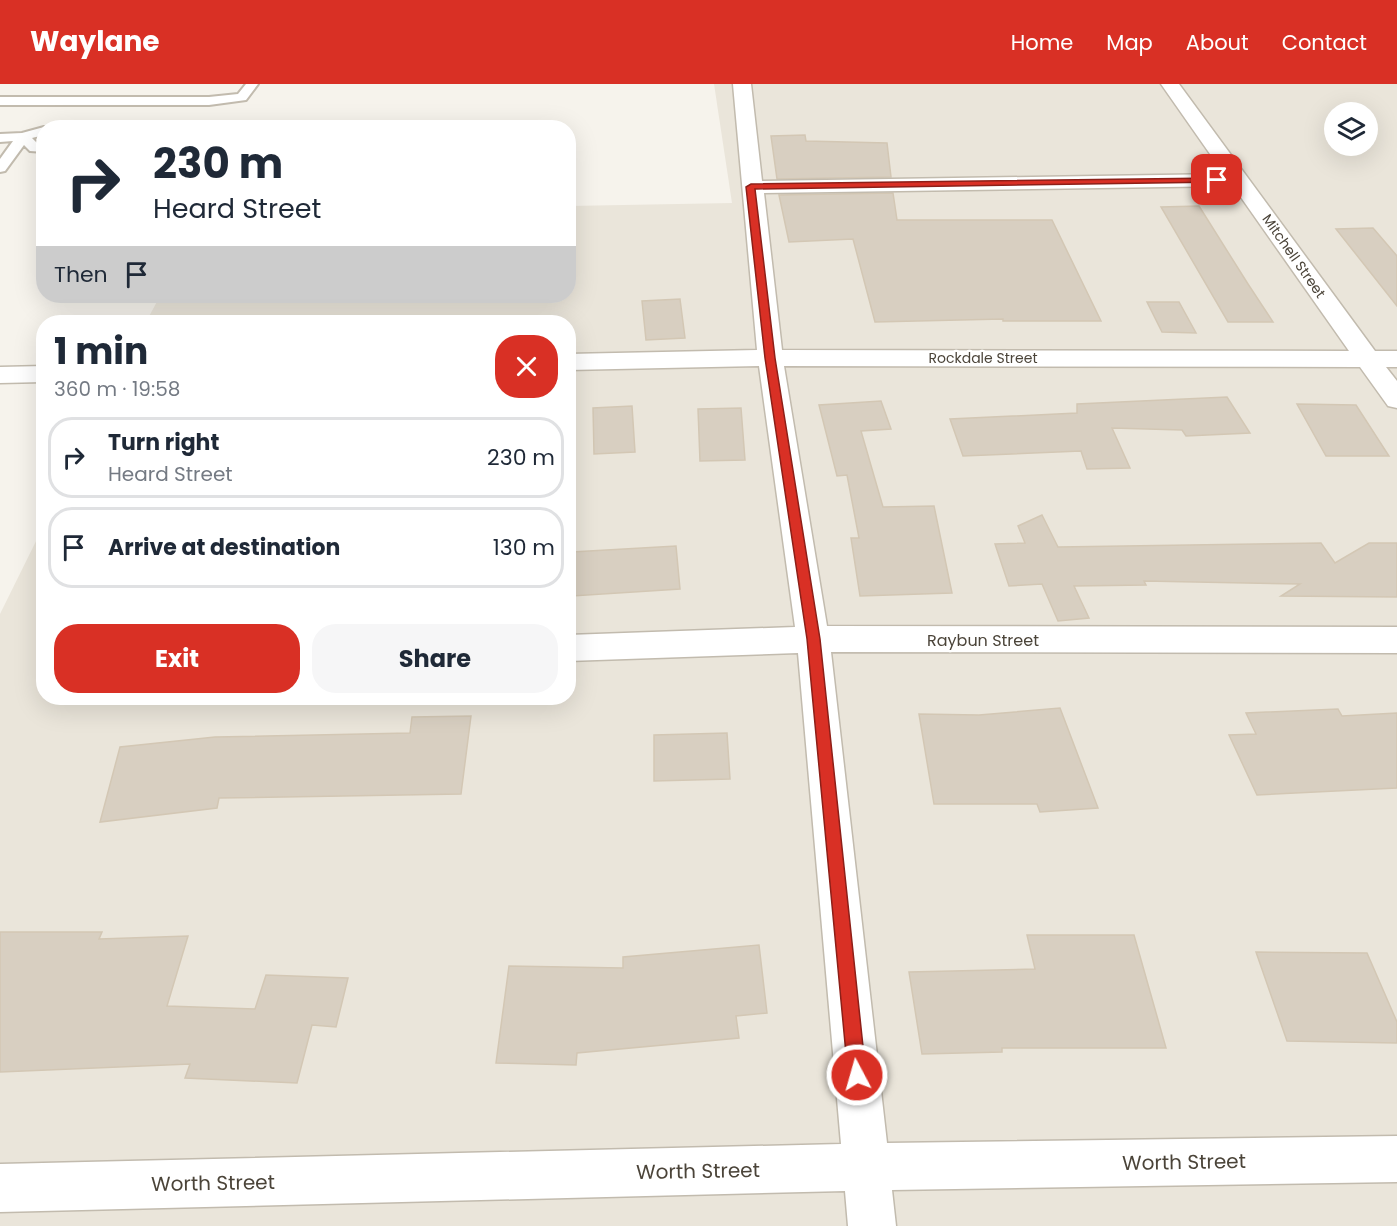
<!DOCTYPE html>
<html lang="en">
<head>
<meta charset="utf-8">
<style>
	:root { --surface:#fff; --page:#f6f6f7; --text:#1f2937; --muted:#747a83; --line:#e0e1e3; --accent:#d93025 }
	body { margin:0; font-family:Poppins,sans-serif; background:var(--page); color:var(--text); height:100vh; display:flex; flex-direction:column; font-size:22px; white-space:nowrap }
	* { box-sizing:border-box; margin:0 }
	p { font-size:20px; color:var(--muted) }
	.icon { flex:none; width:33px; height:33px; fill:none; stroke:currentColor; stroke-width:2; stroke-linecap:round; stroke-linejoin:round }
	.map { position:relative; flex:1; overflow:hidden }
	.side { position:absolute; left:36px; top:231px; width:540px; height:390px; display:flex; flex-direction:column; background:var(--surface); border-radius:24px; box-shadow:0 6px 24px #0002 }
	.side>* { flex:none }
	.guide { position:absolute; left:36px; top:36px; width:540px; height:183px; border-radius:24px; box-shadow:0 6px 24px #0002; background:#fff; color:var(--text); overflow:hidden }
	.controls { position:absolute; left:1324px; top:18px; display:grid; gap:12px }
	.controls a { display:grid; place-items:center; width:54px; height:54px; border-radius:50%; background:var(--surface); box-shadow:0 6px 24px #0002; font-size:30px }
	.pin { position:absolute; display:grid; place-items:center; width:51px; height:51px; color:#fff; margin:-26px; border-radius:12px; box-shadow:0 3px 9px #0006 }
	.me { position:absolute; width:66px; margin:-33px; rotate:354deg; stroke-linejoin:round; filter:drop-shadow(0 0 4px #0008) }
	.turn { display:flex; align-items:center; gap:21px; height:126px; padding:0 18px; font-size:27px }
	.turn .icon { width:78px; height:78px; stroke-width:2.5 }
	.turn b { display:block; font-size:42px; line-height:51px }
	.then { display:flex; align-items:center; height:57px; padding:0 18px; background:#0003; gap:12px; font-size:22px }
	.round { display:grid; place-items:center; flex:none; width:63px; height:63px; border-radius:24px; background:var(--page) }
	.head { display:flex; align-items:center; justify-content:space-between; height:102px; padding:0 18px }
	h1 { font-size:36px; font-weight:700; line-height:45px }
	.primary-button { display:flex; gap:12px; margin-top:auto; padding:12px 18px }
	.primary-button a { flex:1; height:69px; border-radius:24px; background:var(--accent); color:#fff; font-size:24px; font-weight:700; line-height:69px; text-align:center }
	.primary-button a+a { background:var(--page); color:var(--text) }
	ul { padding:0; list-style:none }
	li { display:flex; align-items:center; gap:18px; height:81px; margin:0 12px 9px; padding:0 6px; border:3px solid var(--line); border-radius:24px }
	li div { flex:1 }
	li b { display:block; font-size:22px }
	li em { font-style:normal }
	header { display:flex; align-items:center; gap:36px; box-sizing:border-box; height:84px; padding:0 30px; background:var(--accent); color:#fff }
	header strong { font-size:28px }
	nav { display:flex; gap:33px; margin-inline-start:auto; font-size:21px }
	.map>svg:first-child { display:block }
</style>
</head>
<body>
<header>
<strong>Waylane</strong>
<nav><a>Home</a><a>Map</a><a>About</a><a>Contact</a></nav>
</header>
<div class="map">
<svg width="1397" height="1142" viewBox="0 0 1397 1142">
	<rect width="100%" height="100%" fill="#f6f3ec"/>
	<path fill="#eae5da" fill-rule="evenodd" d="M714,0H1397V1142H0V530L43,443L44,614H568V238H146L160,212H568L569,122L732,119ZM1335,28H1368V62H1335Z"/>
	<g fill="#d8cfc1" stroke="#d3c7b4" stroke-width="1.5">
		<polygon points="805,51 806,57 887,59 891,93 777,95 771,52"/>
		<polygon points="893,109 897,136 1052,136 1101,237 1003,237 1003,235 875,238 853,155 789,158 779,111"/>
		<polygon points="1199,122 1248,200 1273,238 1228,238 1161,123"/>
		<polygon points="1373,144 1397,172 1397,222 1336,145"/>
		<polygon points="680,215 685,254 646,256 642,217"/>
		<polygon points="1147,218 1179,218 1196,249 1162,248"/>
		<polygon points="1227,313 1250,349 1186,352 1182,346 1112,344 1130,384 1087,385 1081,367 963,372 950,335 1077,329 1077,320"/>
		<polygon points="881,317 891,345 861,347 883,423 934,422 952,509 860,512 851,454 859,454 847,391 837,392 819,321"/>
		<polygon points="1297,320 1356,321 1389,372 1326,372"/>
		<polygon points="632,322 635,368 594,370 593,324"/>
		<polygon points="741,324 745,376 700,377 698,325"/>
		<polygon points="1042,431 1058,463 1321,459 1335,479 1369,459 1397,459 1397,513 1281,512 1300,500 1144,497 1146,501 1074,502 1089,534 1058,537 1042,500 1009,502 995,460 1025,459 1018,442"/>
		<polygon points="676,462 680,505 572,512 572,468"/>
		<polygon points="1060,624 1098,724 1040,728 1037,720 934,720 919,630 979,631"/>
		<polygon points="1338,625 1342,632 1397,629 1397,704 1257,711 1229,651 1256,650 1246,629"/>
		<polygon points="471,632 461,710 219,714 217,724 100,738 120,663 215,653 410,649 412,633"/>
		<polygon points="727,649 730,695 654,697 654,651"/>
		<polygon points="0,848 102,848 99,855 188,852 167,922 255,925 266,891 348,894 336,943 312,941 297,999 185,994 190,980 0,988"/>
		<polygon points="1027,851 1134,851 1166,964 1002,964 1002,968 922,970 909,888 1035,885"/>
		<polygon points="759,861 767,929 736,932 739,954 577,969 576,981 496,979 509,882 623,884 623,873"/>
		<polygon points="1256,868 1367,869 1397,938 1397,959 1287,957"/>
	</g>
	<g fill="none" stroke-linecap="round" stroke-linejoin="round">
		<defs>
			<g id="service">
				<polygon points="246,0 258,0 246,16 209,21 0,21 0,13 209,13 238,10"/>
				<polygon points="44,43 44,51 32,54 38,60 44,60 44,68 30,67 24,61 5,87 0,88 0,75 13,57 0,58 0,50 22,49"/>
			</g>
			<g id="minor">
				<path d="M733,0H751L762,97L1224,90L1161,0H1179L1375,267H1397V283H1386L1397,297V324L1388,322L1360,283L784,282L827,542L1397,543V569L831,568L887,1059L1397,1052V1098L892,1106L896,1142H848L845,1107L0,1128V1080L841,1060L798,569L568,577V551L795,543L759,282L568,286V270L757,266ZM1233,102L1349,267L782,266L764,109Z"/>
				<polygon points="44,282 44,298 0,299 0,283"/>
			</g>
		</defs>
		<use href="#service" stroke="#c2bbae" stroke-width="4"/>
		<use href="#minor" stroke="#c2bbae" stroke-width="3"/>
		<use href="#service" fill="#fff" fill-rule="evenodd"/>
		<use href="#minor" fill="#fff" fill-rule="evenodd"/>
	</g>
	<polygon fill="#d93025" stroke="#8d1f18" stroke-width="1.5" points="1217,94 1220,98 755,105 775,274 820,555 866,991 864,997 857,1000 851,997 848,991 807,555 765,274 746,103 751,100"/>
	<g text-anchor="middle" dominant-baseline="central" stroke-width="4.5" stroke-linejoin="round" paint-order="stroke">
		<g font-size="14" fill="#4b4439" stroke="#fff">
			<text transform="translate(1294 172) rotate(55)">Mitchell Street</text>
			<text x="983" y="274">Rockdale Street</text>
		</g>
		<g font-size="16" fill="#4b4439" stroke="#fff">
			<text x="983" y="556">Raybun Street</text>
		</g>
		<g font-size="20" fill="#4b4439" stroke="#fff">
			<text transform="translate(1184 1078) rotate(-1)">Worth Street</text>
			<text transform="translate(698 1087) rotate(-1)">Worth Street</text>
			<text transform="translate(213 1099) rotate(-1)">Worth Street</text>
		</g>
	</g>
</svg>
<div class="controls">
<a><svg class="icon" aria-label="layers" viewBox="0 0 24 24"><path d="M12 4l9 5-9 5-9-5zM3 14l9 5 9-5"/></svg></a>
</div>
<div class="pin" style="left:1217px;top:96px;background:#d93025"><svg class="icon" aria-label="arrive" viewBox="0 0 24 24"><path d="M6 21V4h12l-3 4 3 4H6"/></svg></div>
<svg class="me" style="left:857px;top:991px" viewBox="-20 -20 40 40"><circle r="17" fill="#d93025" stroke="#fff" stroke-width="3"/><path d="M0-11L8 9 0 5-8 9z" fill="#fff"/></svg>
<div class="guide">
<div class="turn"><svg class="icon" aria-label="right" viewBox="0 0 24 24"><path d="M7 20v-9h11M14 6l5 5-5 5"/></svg><div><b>230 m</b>Heard Street</div></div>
<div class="then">Then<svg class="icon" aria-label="arrive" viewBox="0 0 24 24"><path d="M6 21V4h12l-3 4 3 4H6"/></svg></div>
</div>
<section class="side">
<div class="head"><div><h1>1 min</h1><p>360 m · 19:58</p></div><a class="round" style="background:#d93025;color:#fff"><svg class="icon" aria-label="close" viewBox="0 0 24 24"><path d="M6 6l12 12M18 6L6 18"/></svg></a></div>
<ul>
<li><svg class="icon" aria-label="right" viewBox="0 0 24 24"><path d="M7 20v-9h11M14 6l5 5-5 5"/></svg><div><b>Turn right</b><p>Heard Street</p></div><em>230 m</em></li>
<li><svg class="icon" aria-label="arrive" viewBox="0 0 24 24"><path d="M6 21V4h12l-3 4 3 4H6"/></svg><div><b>Arrive at destination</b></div><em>130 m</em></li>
</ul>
<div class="primary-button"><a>Exit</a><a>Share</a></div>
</section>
</div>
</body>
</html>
